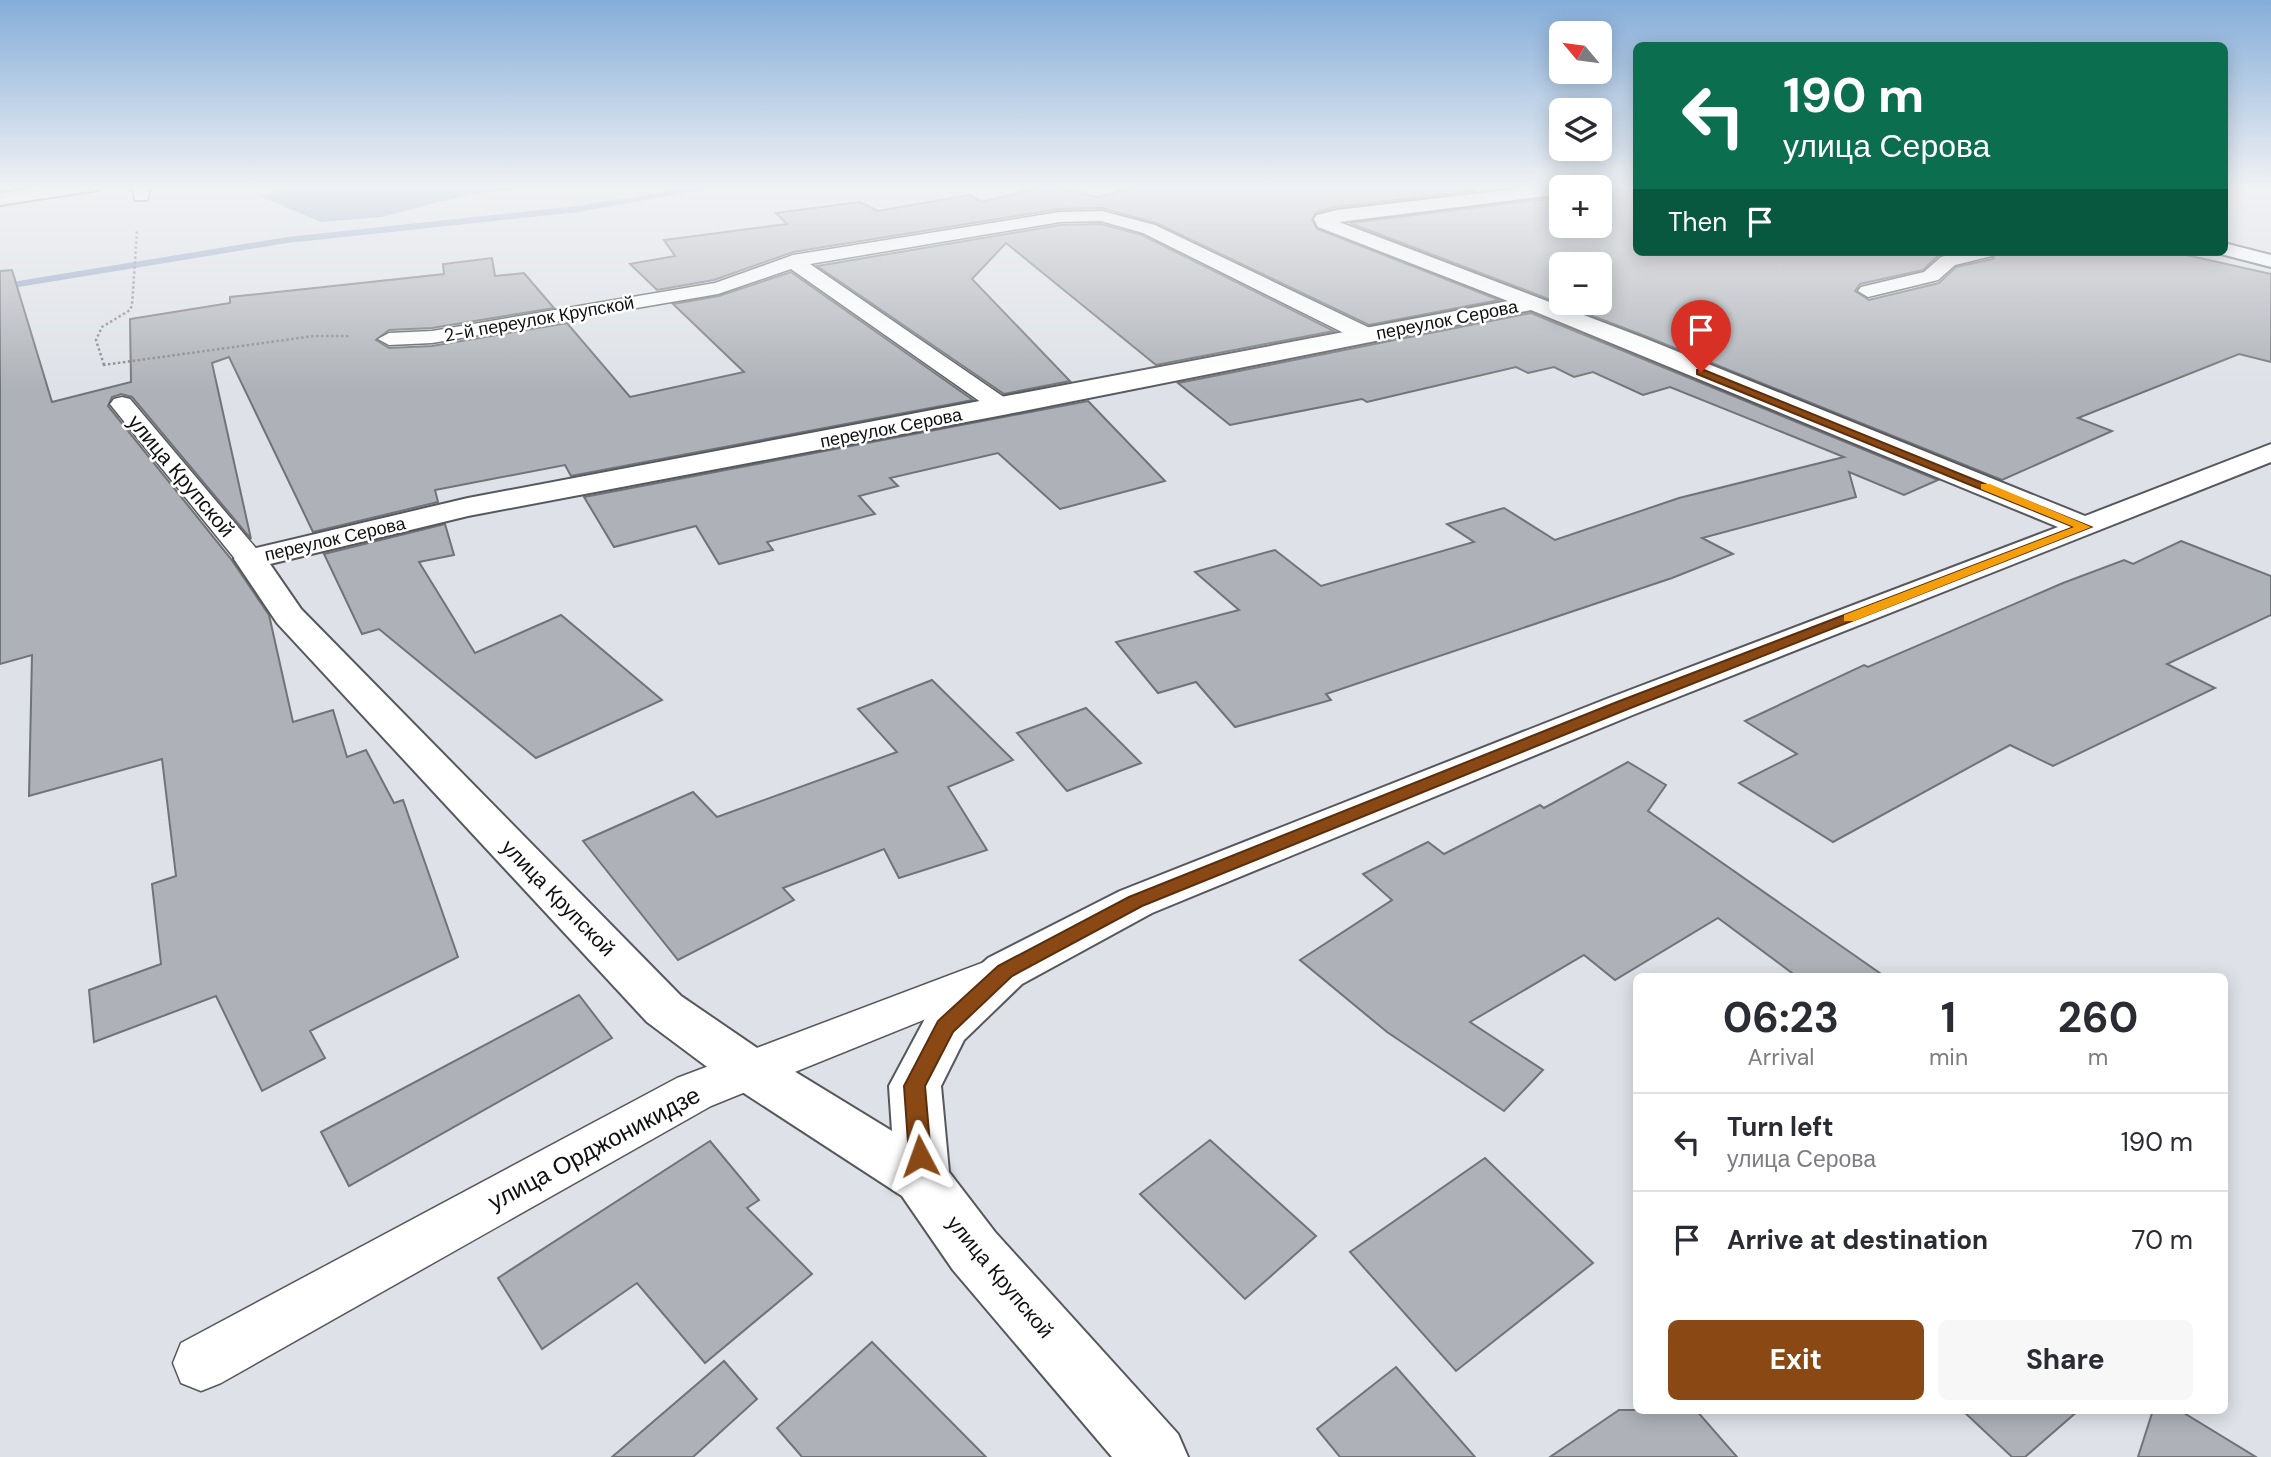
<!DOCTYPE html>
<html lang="en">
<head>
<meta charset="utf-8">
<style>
	:root { --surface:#fff; --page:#f7f7f7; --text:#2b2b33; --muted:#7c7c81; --line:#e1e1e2; --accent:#8a4914 }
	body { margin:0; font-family:"DM Sans",sans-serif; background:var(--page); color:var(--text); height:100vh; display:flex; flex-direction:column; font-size:26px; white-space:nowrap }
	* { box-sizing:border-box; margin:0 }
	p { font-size:23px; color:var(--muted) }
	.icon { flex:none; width:38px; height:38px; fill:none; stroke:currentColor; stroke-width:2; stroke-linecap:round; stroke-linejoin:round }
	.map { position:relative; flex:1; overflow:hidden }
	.details { position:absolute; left:1633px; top:973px; width:595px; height:441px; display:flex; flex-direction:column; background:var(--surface); border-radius:10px; box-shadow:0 4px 18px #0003 }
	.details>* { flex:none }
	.guide { position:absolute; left:1633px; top:42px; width:595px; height:214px; border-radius:10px; box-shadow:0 4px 18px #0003; background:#0b6e4f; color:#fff; overflow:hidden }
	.needle { width:46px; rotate:299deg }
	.tools { position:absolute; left:1549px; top:21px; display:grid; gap:14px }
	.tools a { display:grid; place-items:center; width:63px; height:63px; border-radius:10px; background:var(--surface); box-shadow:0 4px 18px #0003; font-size:35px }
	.pin { position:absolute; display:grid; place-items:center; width:60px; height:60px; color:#fff; margin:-72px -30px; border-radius:50% 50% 50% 0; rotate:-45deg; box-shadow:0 0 7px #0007 }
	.pin .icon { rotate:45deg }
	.me { position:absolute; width:77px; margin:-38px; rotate:356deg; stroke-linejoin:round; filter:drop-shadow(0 0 5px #0008) }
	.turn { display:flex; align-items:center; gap:24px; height:147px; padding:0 35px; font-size:32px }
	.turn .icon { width:91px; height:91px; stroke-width:2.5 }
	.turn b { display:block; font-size:49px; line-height:60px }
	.then { display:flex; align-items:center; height:66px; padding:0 35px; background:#0003; gap:14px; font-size:26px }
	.eta { display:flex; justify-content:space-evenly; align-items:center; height:119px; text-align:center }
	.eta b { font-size:42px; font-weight:700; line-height:49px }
	.cta { display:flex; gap:14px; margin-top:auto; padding:14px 35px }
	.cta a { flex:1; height:80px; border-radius:10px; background:var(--accent); color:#fff; font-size:28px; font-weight:700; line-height:80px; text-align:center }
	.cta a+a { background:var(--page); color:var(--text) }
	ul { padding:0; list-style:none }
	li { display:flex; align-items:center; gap:21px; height:98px; padding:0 35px; border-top:2px solid var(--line) }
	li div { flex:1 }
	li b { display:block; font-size:26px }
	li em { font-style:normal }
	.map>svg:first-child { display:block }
</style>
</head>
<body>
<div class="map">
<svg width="2271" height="1457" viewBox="0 0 2271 1457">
	<rect width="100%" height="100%" fill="#dee1e7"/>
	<polygon fill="#91a2c3" points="301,185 546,185 466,195 381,217 321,222 260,196"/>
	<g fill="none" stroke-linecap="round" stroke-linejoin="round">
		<polygon fill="#91a2c3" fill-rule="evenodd" points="709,185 728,185 578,212 287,243 0,290 0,284 287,237 578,206"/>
	</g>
	<g fill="#aeb1b7" stroke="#717378" stroke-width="2" fill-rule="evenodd">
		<polygon points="1050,185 1059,185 1055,190 1061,188 1098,197 1144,185 1465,185 1473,191 1336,207 1316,212 1312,220 1317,229 1499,300 1369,325 1156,223 1102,208 1060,209 793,252 714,280 657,290 630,264 675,256 664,240 787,224 776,213 860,202 878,211 969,195 982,202"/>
		<path d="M1636,186V252H1951L1939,255L1923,270L1860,284L1855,291L1869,300L1939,283L1956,267L1993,259L1996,252H2173L2271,274V362L2239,354L2078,418L2112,431L2002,480L1645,336L1350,223L1561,197V226H1600V189ZM1561,264H1600V303H1561Z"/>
		<polygon points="1101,224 1142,235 1334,331 1156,365 1006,243 972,279 1070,381 1004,394 817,266 1060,225"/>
		<polygon points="492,258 495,276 524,273 554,308 432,328 389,330 376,340 389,348 432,346 567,323 630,397 744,372 673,304 719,296 791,272 973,400 571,476 565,465 435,490 438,502 313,532 229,357 212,363 251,539 132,397 121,394 112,397 108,406 231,559 269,615 293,722 333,710 347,757 366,750 394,803 403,800 458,957 310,1031 325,1058 262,1091 216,996 94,1042 89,990 161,964 152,884 176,876 162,759 29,796 32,655 0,664 0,271 12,270 52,402 131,382 130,319 230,303 230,297 444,274 443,264"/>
		<polygon points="1531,313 1938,480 1904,495 1849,472 1856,497 1702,538 1733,554 1672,578 1326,694 1331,700 1235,727 1196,682 1158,693 1116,642 1239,610 1195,572 1275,550 1321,586 1474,542 1447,524 1504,508 1555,540 1679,498 1844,457 1670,387 1643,395 1593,372 1574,377 1554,367 1528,373 1516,367 1367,402 1362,399 1230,425 1178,383"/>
		<polygon points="1088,401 1165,481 1060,509 998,453 890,478 898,486 859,496 875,514 767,542 773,550 719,564 696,526 614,547 584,497"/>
		<polygon points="445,524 454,555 419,562 475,653 561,615 662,700 536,758 379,629 362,634 324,554"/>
		<polygon points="2181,541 2271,576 2271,615 2167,664 2215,688 2053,766 2010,745 1833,842 1739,783 1797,754 1745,721 1864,665 1868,667 2063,583 2124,560 2133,564"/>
		<polygon points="932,680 1013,760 948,787 987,850 899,878 884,849 783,888 794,900 678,960 583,841 693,792 717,817 897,752 858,709"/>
		<polygon points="1086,708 1141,763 1067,791 1017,733"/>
		<polygon points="1628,762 1666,785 1648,811 1884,976 1796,976 1718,918 1615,980 1584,955 1470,1022 1543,1070 1504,1111 1387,1032 1300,960 1392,900 1363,874 1428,842 1444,854 1540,805 1544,808"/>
		<polygon points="579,995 612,1038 349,1186 321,1132"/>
		<polygon points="1210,1140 1316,1236 1245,1299 1140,1194"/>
		<polygon points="710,1141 759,1200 747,1208 812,1274 705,1363 637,1283 542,1349 498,1278"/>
		<polygon points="1485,1158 1593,1263 1456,1371 1350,1252"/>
		<polygon points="872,1342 986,1457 802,1457 777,1428"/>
		<polygon points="724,1361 757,1399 693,1457 612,1457"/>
		<polygon points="1396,1367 1475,1457 1340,1457 1317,1429"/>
		<polygon points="1619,1410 1696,1410 1737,1457 1550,1457"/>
		<polygon points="1962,1410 2079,1410 2025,1457 2012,1457"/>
		<polygon points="2153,1410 2179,1410 2256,1457 2138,1457"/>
	</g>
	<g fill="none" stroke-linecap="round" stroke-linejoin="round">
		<defs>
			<g id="lane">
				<polygon points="1102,211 1155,225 1374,330 1377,335 1374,340 1358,340 1143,233 1101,221 1060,222 810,264 1011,402 1015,407 1011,412 995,412 791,269 718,294 432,343 389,345 378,339 389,333 432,331 715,283 793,255 1060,212"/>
				<polygon points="1962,252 1994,252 1992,256 1955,265 1938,280 1868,297 1858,291 1861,287 1924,272 1941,257"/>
				<polygon points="122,397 130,399 260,553 265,559 260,565 250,568 240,565 114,409 110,404 114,399"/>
				<polygon points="995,958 1010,963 1017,974 1010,985 711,1106 221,1383 201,1391 181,1383 173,1363 181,1343 677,1078"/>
			</g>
			<g id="street">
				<polygon points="59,185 106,185 97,190 0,205 0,193"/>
				<polygon points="132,185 150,185 147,200 135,200"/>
				<path d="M1549,185L1569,187H1561V194L1339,222L1644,338L2085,516L2271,444V462L1635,714L1152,913L1022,984L964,1040L941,1086L949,1172L995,1232L1178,1434L1188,1457H1112L953,1270L902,1196L730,1084L647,1022L277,623L234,559L239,552L468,498L1508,301L1318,227L1314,219L1317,215L1337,210ZM1531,310L2058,527L1609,698L1120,891L988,958L928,1013L889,1086L892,1131L766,1054L681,996L301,609L270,564L468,516L1003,415Z"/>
				<polygon points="2224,243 2271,255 2271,267 2217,253 2224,252"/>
			</g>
		</defs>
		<use href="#lane" stroke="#56585d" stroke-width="3"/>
		<use href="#street" stroke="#56585d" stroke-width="4"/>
		<g stroke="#84868b" stroke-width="2.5" stroke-dasharray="2.5 2.5" stroke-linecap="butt">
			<polyline points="103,365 314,336 350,336"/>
			<polyline points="104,365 96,340 102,327 130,310 132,305 137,231"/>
		</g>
		<use href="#lane" fill="#fff" fill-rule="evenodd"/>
		<use href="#street" fill="#fff" fill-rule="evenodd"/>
	</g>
	<linearGradient id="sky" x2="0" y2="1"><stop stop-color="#85add9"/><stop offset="0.48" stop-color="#f0f2f4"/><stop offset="1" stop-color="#f0f2f4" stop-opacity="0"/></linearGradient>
	<rect width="2271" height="389" fill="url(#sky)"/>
	<polygon fill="#8a4914" stroke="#5a2f0d" stroke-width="2" points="1697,370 1704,370 2091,527 1628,709 1142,906 1012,976 953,1032 925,1086 931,1156 928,1163 920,1165 912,1163 909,1156 904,1086 938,1021 998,966 1129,897 1617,702 2074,527 1697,374"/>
	<polygon fill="#f59e0b" points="1981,484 1990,484 2091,527 1854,621 1844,621 1844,615 2074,527 1981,489"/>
	<g text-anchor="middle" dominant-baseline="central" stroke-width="5" stroke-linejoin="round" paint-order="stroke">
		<g font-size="18" fill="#0f1012" stroke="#fff">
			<text transform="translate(539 319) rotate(-10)">2-й переулок Крупской</text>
			<text transform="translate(1447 320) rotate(-11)">переулок Серова</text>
			<text transform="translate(891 428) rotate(-11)">переулок Серова</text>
			<text transform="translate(335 539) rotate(-13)">переулок Серова</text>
		</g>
		<g font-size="21" fill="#0f1012" stroke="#fff">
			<text transform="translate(181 476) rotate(50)">улица Крупской</text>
			<text transform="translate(558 898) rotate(46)">улица Крупской</text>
			<text transform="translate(1000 1277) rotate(50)">улица Крупской</text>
		</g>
		<g font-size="24" fill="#0f1012" stroke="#fff">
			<text transform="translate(594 1148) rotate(-28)">улица Орджоникидзе</text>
		</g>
	</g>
</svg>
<div class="tools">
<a><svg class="needle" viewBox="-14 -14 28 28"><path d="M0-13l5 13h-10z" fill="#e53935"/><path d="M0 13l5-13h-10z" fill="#7c7c81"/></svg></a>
<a><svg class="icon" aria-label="layers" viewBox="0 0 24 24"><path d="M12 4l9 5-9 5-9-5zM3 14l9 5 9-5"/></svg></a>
<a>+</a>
<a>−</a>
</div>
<div class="pin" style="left:1701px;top:372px;background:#d93025"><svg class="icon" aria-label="arrive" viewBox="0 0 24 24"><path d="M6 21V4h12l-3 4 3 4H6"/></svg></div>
<svg class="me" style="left:920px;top:1156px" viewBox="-20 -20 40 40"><path d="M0-17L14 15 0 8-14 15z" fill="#8a4914" stroke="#fff" stroke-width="4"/></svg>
<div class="guide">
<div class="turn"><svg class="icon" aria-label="left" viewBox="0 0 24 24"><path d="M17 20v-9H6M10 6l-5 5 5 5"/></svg><div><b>190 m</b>улица Серова</div></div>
<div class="then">Then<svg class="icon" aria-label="arrive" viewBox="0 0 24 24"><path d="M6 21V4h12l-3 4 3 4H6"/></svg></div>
</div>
<section class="details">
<div class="eta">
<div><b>06:23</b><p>Arrival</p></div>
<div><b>1</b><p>min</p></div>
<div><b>260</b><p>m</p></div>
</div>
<ul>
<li><svg class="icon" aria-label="left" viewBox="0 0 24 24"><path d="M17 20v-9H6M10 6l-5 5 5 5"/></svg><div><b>Turn left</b><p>улица Серова</p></div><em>190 m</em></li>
<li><svg class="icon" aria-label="arrive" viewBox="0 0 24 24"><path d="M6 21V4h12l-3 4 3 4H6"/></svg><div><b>Arrive at destination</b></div><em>70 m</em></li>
</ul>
<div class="cta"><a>Exit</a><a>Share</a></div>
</section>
</div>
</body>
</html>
